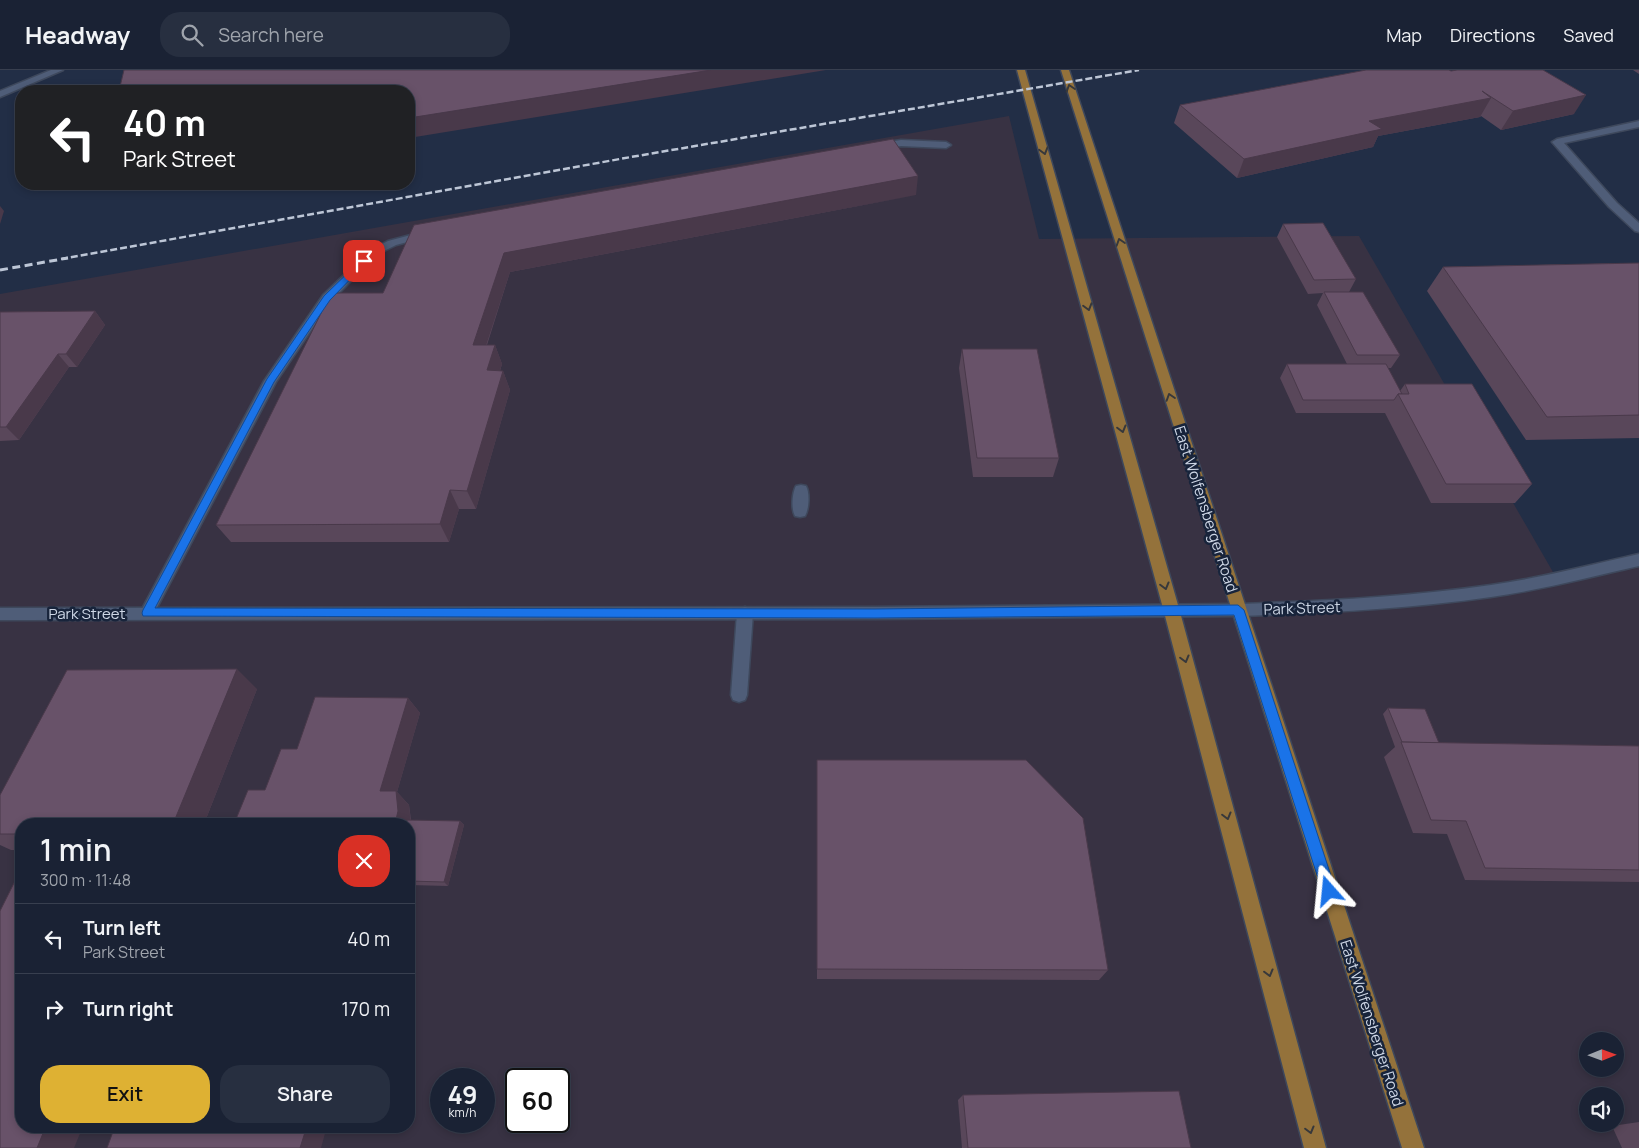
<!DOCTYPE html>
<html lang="en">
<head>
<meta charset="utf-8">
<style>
	:root { --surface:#1a2234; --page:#272f40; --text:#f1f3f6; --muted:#9fa4ac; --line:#383f4f; --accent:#deb133 }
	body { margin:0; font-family:Manrope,sans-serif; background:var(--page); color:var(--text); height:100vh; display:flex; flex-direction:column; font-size:19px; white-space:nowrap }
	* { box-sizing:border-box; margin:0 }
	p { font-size:16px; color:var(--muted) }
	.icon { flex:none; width:28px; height:28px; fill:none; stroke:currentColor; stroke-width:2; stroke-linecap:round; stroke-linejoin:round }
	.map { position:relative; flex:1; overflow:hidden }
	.panel { position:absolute; left:15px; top:748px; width:400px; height:315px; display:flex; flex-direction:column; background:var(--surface); border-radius:20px; box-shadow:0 2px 8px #0003,0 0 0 1px var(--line) }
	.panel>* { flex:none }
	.hud { position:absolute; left:15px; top:15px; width:400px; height:105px; border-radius:20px; box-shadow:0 2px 8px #0003,0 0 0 1px var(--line); background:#202124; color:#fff; overflow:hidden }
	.needle { width:32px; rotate:89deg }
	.controls { position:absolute; left:1579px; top:962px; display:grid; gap:10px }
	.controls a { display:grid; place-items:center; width:45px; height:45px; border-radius:50%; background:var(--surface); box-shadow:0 2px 8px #0003,0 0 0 1px var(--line); font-size:25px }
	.speed { position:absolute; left:430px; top:998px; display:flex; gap:10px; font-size:25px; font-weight:700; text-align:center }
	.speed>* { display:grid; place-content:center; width:65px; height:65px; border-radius:50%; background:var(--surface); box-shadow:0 2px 8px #0003,0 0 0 1px var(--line); line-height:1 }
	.speed small { font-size:12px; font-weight:400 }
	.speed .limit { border:2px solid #111; border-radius:8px; background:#fff; color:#111 }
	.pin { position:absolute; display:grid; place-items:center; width:42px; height:42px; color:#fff; margin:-21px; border-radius:10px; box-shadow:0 2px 8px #0006 }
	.me { position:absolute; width:55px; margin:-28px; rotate:342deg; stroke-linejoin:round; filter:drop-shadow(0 0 4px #0008) }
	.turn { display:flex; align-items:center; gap:18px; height:105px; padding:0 25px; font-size:22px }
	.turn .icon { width:65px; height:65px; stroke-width:2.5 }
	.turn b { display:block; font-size:35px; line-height:42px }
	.round { display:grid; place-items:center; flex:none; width:52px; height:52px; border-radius:20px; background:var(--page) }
	.summary { display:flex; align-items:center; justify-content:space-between; height:85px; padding:0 25px }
	h1 { font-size:30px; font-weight:600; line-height:38px }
	.button { display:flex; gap:10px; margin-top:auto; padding:10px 25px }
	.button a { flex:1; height:58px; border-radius:20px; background:var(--accent); color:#111; font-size:20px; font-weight:600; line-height:58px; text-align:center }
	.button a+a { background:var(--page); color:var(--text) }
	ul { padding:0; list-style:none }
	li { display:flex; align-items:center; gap:15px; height:70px; padding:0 25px; border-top:1px solid var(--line) }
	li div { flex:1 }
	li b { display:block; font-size:19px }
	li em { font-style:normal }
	header { display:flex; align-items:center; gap:30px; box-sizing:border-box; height:70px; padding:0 25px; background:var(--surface); border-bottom:1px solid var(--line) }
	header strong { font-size:24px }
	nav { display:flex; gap:28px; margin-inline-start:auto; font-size:18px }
	.search { width:350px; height:45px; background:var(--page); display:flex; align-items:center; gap:12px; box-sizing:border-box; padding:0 18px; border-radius:20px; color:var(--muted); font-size:19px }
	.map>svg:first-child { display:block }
</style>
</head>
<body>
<header>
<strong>Headway</strong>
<div class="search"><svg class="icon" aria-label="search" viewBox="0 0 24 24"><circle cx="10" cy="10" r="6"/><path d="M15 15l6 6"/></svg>Search here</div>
<nav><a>Map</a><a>Directions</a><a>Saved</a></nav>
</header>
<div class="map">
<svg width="1639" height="1078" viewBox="0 0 1639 1078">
	<rect width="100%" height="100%" fill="#222e46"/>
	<path fill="#383243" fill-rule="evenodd" d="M1009,46L1039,169L1359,166L1557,509L1639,490V1078H0V224ZM21,754H409V1056H21ZM1588,971H1615V999H1588ZM441,1009H484V1051H441ZM516,1009H559V1051H516ZM1588,1026H1615V1054H1588Z"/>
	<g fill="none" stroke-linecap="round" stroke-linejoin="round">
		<defs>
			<g id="service">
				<polygon points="1639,51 1639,57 1564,73 1617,133 1639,153 1639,162 1635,161 1609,137 1552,72 1557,69"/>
				<polygon points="901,70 946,72 951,75 946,78 901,76 876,80 871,77 876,74"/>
				<polygon points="426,161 431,164 430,166 396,175 378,184 331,231 276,312 152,547 147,549 142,547 139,543 142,539 264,311 323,225 370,180 388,171"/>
				<path d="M801,415L806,416C810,423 809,439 805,446L800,447L795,446C791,439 792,423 796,416Z"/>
				<polygon points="745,537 750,539 753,543 747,625 745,630 739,632 733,630 731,625 737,543 740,539"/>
			</g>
			<g id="minor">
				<polygon points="51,0 63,0 0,27 0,21"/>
				<path d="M1639,484V496C1590,507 1541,520 1491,527C1407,539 1322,543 1238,546L1233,544L1230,540L1233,536L1238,534C1322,531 1407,527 1491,515C1541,508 1590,495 1639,484Z"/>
			</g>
			<polygon id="tertiary" points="1238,534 1243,536 1246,540 1243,544 1238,546 875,549 0,550 0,538 875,537"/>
			<g id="primary">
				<polygon points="1017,0 1025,0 1180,542 1326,1078 1304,1078 1164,542"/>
				<polygon points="1061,0 1069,0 1424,1078 1402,1078"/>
			</g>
		</defs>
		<use href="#service" stroke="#3e485c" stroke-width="3"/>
		<use href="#minor" stroke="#3e485c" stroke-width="3"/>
		<use href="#tertiary" stroke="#3e485c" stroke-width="3"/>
		<use href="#primary" stroke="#3e485c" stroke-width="3"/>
		<use href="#service" fill="#4f5d78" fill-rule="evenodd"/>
		<use href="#minor" fill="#4f5d78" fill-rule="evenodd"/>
		<use href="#tertiary" fill="#4f5d78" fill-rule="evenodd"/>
		<use href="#primary" fill="#94723b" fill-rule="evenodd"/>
		<polyline stroke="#bdc6d6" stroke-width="2.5" stroke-dasharray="7 3" stroke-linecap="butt" points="61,189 631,87 1139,0"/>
		<polyline stroke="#bdc6d6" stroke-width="3" stroke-dasharray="8 4.5" stroke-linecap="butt" points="0,200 68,188"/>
	</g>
	<g fill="#59475a">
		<polygon points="1633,0 1639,0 1639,4"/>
		<polygon points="1451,1 1574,44 1501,60 1481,46 1480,47 1378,66 1373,77 1237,108 1174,53 1180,35"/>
		<polygon points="916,125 510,202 487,275 495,275 502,294 500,301 503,301 510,320 476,439 459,439 449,472 231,472 216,455 383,223"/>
		<polygon points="1283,154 1356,209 1349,222 1400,285 1391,298 1388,298 1400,321 1405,314 1532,414 1515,433 1431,433 1385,343 1296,343 1280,308 1287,294 1347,294 1317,235 1323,223 1308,224 1277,167"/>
		<polygon points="1639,193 1639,368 1526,370 1427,221 1443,197"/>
		<polygon points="95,241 105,255 77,297 69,297 19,370 0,371 0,242"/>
		<polygon points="962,279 1059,388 1053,407 973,407 959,298"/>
		<polygon points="257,619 204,754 21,754 21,780 11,780 0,775 0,725"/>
		<polygon points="408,628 420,643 397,722 409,735 411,750 460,751 464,755 448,816 409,815 409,754 265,720"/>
		<polygon points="1388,638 1439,673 1639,676 1639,812 1465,810 1447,764 1413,763 1384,687 1395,677 1383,644"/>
		<polygon points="817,690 1108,900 1099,910 817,909"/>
		<polygon points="963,1025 1191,1078 962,1078 958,1030"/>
		<polygon points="1639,1052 1639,1078 1622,1078 1612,1056"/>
	</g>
	<g fill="#49394a">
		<polygon points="711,0 826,0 409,68 409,48"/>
		<polygon points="1586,25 1574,44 1501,60 1513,41"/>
		<polygon points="1491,28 1480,47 1378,66 1373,77 1237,108 1244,89 1369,51"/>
		<polygon points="918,106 916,125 510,202 480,294 473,275 504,183"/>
		<polygon points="115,114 128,114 116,116"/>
		<polygon points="0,136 4,141 0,154"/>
		<polygon points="95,241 105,255 77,297 66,284"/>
		<polygon points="495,275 502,294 494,319 487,300"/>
		<polygon points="58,284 69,297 19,370 6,357"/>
		<polygon points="503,301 510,320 476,439 467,421"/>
		<polygon points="450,420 459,439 449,472 440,454"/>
		<polygon points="237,599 257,619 204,754 173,754"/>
		<polygon points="408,628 420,643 397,722 409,735 411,754 395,754 380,721"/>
		<polygon points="460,751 464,755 448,816 444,812"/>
		<polygon points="46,1056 83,1056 74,1078 37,1078"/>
		<polygon points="307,1056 327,1056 321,1078 300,1078"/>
	</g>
	<g fill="#685269" stroke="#49394a">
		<polygon points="124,0 711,0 409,48 409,21 119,21"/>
		<polygon points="1366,0 1449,0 1451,1 1457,0 1543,0 1586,25 1513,41 1482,21 1491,28 1369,51 1382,59 1244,89 1180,35"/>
		<polygon points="893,69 918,106 504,183 473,275 495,275 487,300 503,301 467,421 450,420 440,454 216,455 331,223 383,223 414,155"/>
		<polygon points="1323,153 1356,209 1314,210 1283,154"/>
		<polygon points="1639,193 1639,345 1547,347 1443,197"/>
		<polygon points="1324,222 1363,222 1400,285 1357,285"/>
		<polygon points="95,241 66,284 58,284 6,357 0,357 0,242"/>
		<polygon points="962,279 1037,279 1059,388 977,388"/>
		<polygon points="1287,294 1386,294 1402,324 1398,324 1394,330 1303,330"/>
		<polygon points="1405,314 1472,314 1532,414 1446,414 1398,324 1409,324"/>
		<polygon points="237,599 173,754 21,754 21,764 0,764 0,725 67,600"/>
		<polygon points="315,627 408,628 380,721 396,721 398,741 395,754 234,754 248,720 265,720 281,679 297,679"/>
		<polygon points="1388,638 1425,639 1439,673 1402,672"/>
		<polygon points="1401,672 1639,676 1639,800 1485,798 1466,751 1431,750"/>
		<polygon points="817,690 1026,690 1083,748 1108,900 817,899"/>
		<polygon points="407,750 460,751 444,812 409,811 409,754 405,754"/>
		<polygon points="21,799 21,1056 46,1056 37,1078 0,1078 0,841"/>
		<polygon points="1179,1021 1191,1078 968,1078 963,1025"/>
		<polygon points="115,1056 307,1056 300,1078 107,1078"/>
	</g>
	<defs><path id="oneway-chevron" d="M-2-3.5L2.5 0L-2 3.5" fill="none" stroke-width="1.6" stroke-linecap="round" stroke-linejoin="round" transform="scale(1.25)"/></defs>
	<g stroke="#37383b">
		<use href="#oneway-chevron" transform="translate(1070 18) rotate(-108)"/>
		<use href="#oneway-chevron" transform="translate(1044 81) rotate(74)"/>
		<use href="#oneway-chevron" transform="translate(1120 172) rotate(-108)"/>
		<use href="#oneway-chevron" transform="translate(1088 237) rotate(74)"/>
		<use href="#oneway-chevron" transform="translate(1170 327) rotate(-108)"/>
		<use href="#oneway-chevron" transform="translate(1122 359) rotate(75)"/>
		<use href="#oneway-chevron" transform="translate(1165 516) rotate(75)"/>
		<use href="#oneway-chevron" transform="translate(1185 589) rotate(75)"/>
		<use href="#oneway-chevron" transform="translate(1227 746) rotate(75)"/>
		<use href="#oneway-chevron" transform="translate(1269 903) rotate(75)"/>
		<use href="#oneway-chevron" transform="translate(1310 1060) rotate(75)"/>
	</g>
	<polygon fill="#1a73e8" stroke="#114b97" points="361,190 368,191 330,230 274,312 155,538 875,539 1238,535 1244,540 1336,821 1334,826 1329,828 1324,826 1322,821 1234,545 875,548 143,546 142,543 143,540 267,309 324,226"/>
	<g text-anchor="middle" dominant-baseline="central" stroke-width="5" stroke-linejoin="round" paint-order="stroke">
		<g font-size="15" fill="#ced7e6" stroke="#18243b">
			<text transform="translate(1206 439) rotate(72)">East Wolfensberger Road</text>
			<text transform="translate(1302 538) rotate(-2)">Park Street</text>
			<text x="87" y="543">Park Street</text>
			<text transform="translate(1372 953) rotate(72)">East Wolfensberger Road</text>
		</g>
	</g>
</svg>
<div class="controls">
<a><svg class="needle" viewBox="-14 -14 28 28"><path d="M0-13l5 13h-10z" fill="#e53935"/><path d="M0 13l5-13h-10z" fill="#9fa4ac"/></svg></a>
<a><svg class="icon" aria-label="sound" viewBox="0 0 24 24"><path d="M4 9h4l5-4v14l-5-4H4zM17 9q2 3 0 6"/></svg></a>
</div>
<div class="speed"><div>49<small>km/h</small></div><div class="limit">60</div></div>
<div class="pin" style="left:364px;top:191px;background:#d93025"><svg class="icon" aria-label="arrive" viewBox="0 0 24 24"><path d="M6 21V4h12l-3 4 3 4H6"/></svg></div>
<svg class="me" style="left:1329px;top:821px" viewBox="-20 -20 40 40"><path d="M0-17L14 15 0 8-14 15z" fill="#1a73e8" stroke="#fff" stroke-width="4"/></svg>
<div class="hud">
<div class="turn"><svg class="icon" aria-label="left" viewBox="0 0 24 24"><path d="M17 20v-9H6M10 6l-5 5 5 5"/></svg><div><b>40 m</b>Park Street</div></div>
</div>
<section class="panel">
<div class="summary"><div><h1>1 min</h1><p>300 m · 11:48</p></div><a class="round" style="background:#d93025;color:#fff"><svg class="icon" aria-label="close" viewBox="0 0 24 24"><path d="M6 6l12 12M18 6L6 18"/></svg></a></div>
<ul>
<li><svg class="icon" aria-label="left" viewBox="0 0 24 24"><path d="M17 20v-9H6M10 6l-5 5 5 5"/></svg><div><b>Turn left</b><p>Park Street</p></div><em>40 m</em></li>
<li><svg class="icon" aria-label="right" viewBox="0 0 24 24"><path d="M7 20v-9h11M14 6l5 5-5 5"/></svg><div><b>Turn right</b></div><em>170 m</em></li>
</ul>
<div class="button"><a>Exit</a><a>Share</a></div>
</section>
</div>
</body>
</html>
